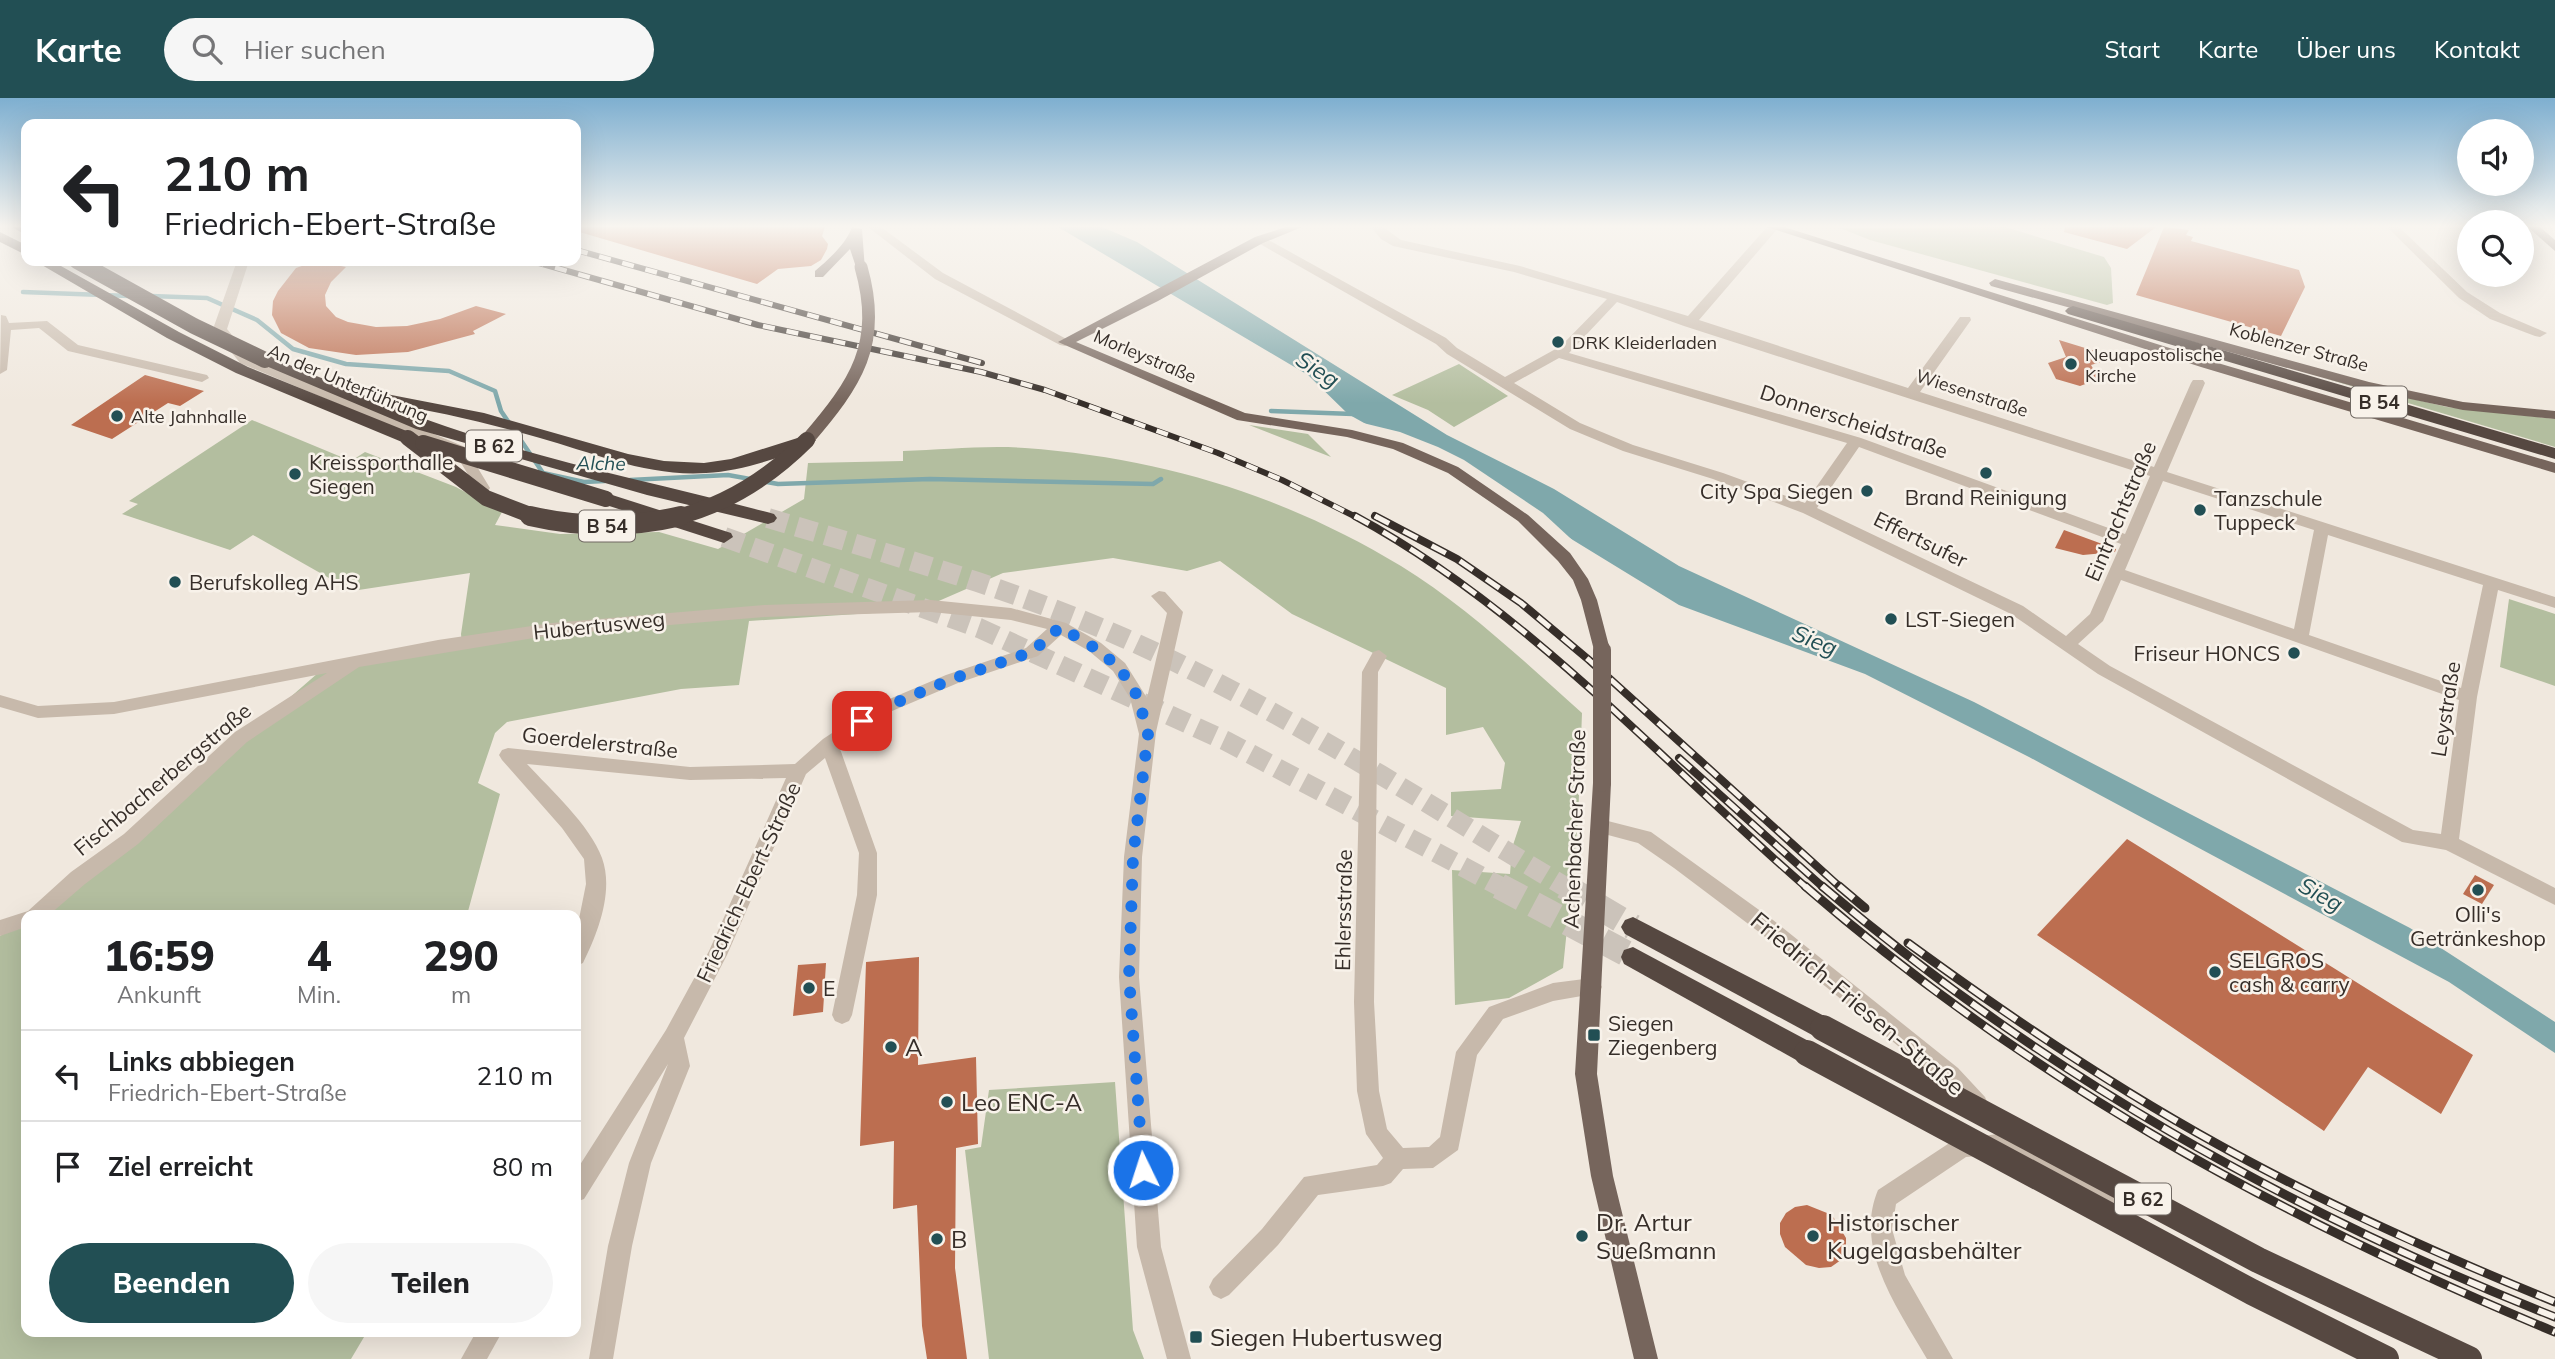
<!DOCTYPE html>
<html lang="de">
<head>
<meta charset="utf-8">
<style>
	:root { --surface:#fff; --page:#f6f6f6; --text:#202124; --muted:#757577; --line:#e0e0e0; --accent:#224f54 }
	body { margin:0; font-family:Mulish,sans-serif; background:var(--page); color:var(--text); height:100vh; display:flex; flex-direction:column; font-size:26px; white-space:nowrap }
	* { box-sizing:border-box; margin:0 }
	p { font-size:23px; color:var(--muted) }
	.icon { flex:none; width:38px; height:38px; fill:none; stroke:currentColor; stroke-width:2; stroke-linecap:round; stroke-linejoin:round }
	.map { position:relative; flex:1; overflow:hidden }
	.panel { position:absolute; left:21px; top:812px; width:560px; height:427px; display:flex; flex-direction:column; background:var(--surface); border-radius:14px; box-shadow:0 7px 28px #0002 }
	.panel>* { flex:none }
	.banner { position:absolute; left:21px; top:21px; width:560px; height:147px; border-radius:14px; box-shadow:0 7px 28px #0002; background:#fff; color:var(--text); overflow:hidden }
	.tools { position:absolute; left:2457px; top:21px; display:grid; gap:14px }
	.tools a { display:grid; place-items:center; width:77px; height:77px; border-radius:50%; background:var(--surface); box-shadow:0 7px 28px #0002; font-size:35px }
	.pin { position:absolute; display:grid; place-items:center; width:60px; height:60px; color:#fff; margin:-30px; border-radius:14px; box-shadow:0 4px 10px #0006 }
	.me { position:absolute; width:77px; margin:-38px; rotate:356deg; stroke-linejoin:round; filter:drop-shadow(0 0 5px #0008) }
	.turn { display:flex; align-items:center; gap:24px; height:147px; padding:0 28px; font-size:32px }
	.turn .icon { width:91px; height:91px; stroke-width:2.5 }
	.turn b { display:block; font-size:49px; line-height:60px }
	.eta { display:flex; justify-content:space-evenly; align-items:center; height:119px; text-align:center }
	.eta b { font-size:42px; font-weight:800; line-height:49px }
	.cta { display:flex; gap:14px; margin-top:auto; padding:14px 28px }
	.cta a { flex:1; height:80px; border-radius:42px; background:var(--accent); color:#fff; font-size:28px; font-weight:800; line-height:80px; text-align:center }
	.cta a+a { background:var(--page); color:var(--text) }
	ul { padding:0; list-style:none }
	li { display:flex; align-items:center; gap:21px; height:91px; padding:0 28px; border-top:2px solid var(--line) }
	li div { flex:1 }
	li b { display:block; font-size:26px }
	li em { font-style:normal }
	header { display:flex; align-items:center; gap:42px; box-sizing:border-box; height:98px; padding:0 35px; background:var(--accent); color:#fff }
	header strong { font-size:33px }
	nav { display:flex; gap:38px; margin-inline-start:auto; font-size:24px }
	.search { width:490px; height:63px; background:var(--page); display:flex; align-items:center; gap:18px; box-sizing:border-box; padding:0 24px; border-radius:38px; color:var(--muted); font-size:26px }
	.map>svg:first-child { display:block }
</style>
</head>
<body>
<header>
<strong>Karte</strong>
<div class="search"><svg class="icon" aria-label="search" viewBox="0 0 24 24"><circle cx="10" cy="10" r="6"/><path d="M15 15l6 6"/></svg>Hier suchen</div>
<nav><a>Start</a><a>Karte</a><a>Über uns</a><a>Kontakt</a></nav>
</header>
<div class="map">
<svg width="2555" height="1261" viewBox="0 0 2555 1261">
	<rect width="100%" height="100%" fill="#f0e8de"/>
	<g fill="#b3be9f">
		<polygon points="2005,129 2104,159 2111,170 2113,205 2107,207 1870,142 1840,130"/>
		<polygon points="1459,266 1508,298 1454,329 1428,312 1392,297"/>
		<polygon points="2324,280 2447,309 2555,321 2555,349"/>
		<path d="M252,322L351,363L365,354L456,389L502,414L495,427L560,436L659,434L718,451L804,401L808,365L903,363V353C943,352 985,347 1025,350C1162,360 1283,397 1401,468C1466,508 1526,565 1582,615L1578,723L1563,870L1509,900L1455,907L1452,772L1510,776L1512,750L1521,723L1451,718V694L1501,691L1505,665L1483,629L1446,637V590L1292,516L1220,463L1187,473L1113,460L1003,475L918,512L749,523L739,587L681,591L507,624L495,635L478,685L500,696L467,817H31L70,791L318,575L462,546L461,536L470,475L352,493L253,437L230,452L122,416L138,406L129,403Z"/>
		<polygon points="1249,327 1308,336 1331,359"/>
		<polygon points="2509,501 2555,516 2555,588 2500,569"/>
		<polygon points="26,821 26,1234 367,1234 351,1261 0,1261 0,838"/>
		<polygon points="1115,984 1133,1232 1144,1261 989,1261 965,1052 981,1049 989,992"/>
	</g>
	<polygon fill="#7fa8ab" points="1058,129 1102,129 1137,144 1447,337 1554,391 1679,468 1974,604 2410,830 2555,924 2555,955 2449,884 2029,659 1865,576 1679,507 1568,439 1348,316 1308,277"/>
	<polygon fill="#f0e8de" points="1363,325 1400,334 1438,349 1464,362 1543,415 1582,451 1363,328"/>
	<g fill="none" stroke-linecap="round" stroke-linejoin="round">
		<g stroke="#7fa8ab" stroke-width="4.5">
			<polyline points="23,194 129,198"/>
			<polyline points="151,198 207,200 257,222 293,251 346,266 449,273 495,293 501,313 543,375 584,384 605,383"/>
			<polyline points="1271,313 1353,316"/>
			<polyline points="630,382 728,377 778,386 930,381 1153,386 1161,381"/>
		</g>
	</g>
	<g fill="#bc6e50">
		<polygon points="576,129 825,129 822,138 828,146 827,151 821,162 811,168 778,171 757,186 576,133"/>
		<polygon points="2065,129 2156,129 2127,151 2064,134"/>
		<polygon points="2164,129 2189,132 2186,137 2193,139 2191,143 2299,172 2305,189 2281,238 2136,197"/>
		<polygon points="316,163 346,169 331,184 325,197 326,208 336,219 348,224 376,229 407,228 440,221 476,208 506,216 473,233 475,236 408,254 356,257 309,250 281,235 272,217 273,203 278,193 296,170"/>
		<polygon points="2059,242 2095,253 2101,264 2091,267 2099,281 2080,288 2056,281 2048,265 2066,259"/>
		<polygon points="145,277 204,293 180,308 168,305 112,341 71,327"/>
		<polygon points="2064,432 2116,451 2115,454 2083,457 2055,450"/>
		<polygon points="2127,741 2473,957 2441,1016 2368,969 2324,1033 2037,837"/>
		<polygon points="2475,777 2494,787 2482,806 2463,796"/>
		<polygon points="919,859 918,967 976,959 978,1046 956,1050 955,1170 967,1261 927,1261 922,1228 917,1107 893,1111 894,1043 860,1048 866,864"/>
		<polygon points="826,865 823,914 793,918 798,867"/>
		<polygon points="1807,1107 1832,1117 1846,1140 1846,1152 1841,1162 1831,1169 1819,1170 1806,1167 1785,1149 1780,1136 1780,1125 1786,1115 1795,1109"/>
	</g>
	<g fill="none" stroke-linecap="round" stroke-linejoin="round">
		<g stroke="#cbc3ba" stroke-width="20" stroke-dasharray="20 10" stroke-linecap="butt">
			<path d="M768,420C888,456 1009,489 1124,540C1279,609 1422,703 1567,790"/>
			<polyline points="724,439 979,530 1226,643 1503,790"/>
		</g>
		<g stroke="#cbc3ba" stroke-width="26" stroke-dasharray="26 13" stroke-linecap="butt">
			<polyline points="1499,788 1633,859"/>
			<polyline points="1564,788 1633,829"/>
		</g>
		<g fill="#c7b9ab" fill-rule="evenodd">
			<polygon points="868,129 881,129 943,175 1072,244 1065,248 1060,247 935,181"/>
			<path d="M1371,129H1383L1401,142L1520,168L1688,218L1767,129H1779L1699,222L1908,290L1960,219H1970L1971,222L1920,294L2154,369L2191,285L2193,282H2203L2205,285L2167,374L2555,499V510L2498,492L2477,599L2459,741L2555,790V807L2446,752L2402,744L2098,576L2011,516L1803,415L1713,381L1623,353L1570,331L1447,256L1436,246L1253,142L1263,139L1446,240L1457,250L1505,279L1561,248L1607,201L1514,174L1393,148L1381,141ZM1617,204L1684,228L2150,378L2125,436L1861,340L1569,255ZM1559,260L1847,345L1805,405L1723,375L1633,347L1580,325L1514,285ZM1859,349L2121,446L2090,516L2066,538L2023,508L1817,410ZM2163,383L2314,432L2294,531L2125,472ZM2328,437L2483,487L2461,590L2309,537ZM2121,482L2459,602L2441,736L2413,732L2110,568L2078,546L2103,523Z"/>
			<polygon points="2387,129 2399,129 2467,194 2500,215 2547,235 2540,239 2535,238 2490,221 2459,200"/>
			<polygon points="237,163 249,163 227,231 250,259 465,349 490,390 488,393 478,393 455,355 240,265 213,231"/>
			<polygon points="1,217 6,218 9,225 47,223 78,247 207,277 209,280 202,284 68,253 39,230 11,232 7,272 0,276"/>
			<path d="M1159,493L1165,494L1183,514L1156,634L1142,759L1139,879L1161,1149L1191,1261H1167L1137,1149L1119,879L1124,759L1139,636L1130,600L1113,573L1089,553L1061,537L1038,558L958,585L885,616L839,648L877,755V797L852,917L849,923L842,926L835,923L832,917L857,797L859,755L825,660L806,676L727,857L684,940L690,968L651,1065L632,1148L613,1261H589L608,1148L629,1065L668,966L584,1101L576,1104V1073L666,932L709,853L786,680L690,682L527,666C550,691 590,727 602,760C614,793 598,835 583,865L576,868V836L586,786L584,761L562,730L502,662L499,657L502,652L508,650L690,669L795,666L823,641L873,608L946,577L1026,550L1047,531L1011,522L931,514L764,519L552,537L359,569L247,644L138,746L85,786L49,817H26V829L0,838V822L28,813L71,774L124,736L235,634L327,575L114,616L38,620L0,609V597L38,608L114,604L438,542L552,525L764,507L931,502L1011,510L1066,525L1101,545L1125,565L1147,600L1167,515L1151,498Z"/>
			<polygon points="1379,552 1387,558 1378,574 1374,904 1379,993 1387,1031 1403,1050 1429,1049 1440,1039 1456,954 1489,909 1553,885 1592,880 1599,883 1602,889 1599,895 1553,903 1503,921 1477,957 1458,1052 1433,1070 1403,1071 1391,1085 1383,1088 1318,1097 1278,1147 1229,1197 1221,1201 1213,1197 1209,1189 1213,1181 1262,1131 1304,1079 1377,1067 1383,1060 1366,1036 1357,993 1354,904 1362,574 1373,554"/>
			<polygon points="1600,721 1651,734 1773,822 1958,970 1985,999 1988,1006 1985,1013 1977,1016 1969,1013 1942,984 1759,834 1674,770 1638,745 1593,733 1591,728 1593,723"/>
			<path d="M2012,1034L2125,1100L2128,1108L2125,1116L2117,1119L2109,1116L2011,1055L1966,1059L1896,1106L1892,1131L1905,1177L1953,1261H1927C1899,1212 1853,1151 1878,1092L1954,1042Z"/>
			<polygon points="476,1234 502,1234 487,1261 461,1261"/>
		</g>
		<g fill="#76655c" fill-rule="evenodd">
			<path d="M852,129L862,131L865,172H857L850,151L823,179H815V173C829,161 846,146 852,129Z"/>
			<polygon points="1286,129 1302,129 1263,145 1158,203 1076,244 1245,315 1352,332 1403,345 1458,369 1528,417 1570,455 1588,481 1597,502 1610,552 1608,556 1596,556 1594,552 1581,502 1573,482 1558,463 1518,423 1448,375 1393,351 1347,339 1237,322 1058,244 1255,139"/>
			<polygon points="1767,129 1784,129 2211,263 2555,365 2555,375 2201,269"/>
			<polygon points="2528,129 2540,129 2555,142 2555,153"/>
			<polygon points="1995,181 2369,284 2463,304 2555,313 2555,321 2463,312 2367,292 1991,188 1989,185"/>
			<polygon points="1602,678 1608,680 1611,685 1597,976 1613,1078 1658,1261 1634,1261 1591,1078 1575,976 1593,685 1596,680"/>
		</g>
		<g fill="#564841" fill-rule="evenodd">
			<polygon points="12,129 26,129 26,137"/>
			<polygon points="0,134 26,147 26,157 0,144"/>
			<polygon points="35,163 52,163 179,234 248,269 414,336 417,340 414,344 402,344 236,275 167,240"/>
			<polygon points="2073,208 2555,350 2555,361 2068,216 2065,213 2068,210"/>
			<path d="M265,257L368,299L376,294L484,315L628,356L664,363L704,365L731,361L807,337L816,342L813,346C779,360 743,373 706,375C648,379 594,355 540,340C488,325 436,313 384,305C509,357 644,381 774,416L777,420L774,424L768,426L647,397L416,331L259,265L257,262Z"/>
			<polygon points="606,395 731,435 733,439 724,445 600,405 597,401"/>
			<polygon points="1633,819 1832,922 1836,930 1832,938 1823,941 1814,938 1625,836 1621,829 1625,822"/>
			<polygon points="1633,849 1816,947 1820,955 1816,963 1807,966 1798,963 1624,866 1621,859 1624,852"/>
		</g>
		<defs>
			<g id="rail-far2">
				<polyline points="576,152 982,265"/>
				<polyline points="532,163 758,227 981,274 1045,292 1218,355 1282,382 1358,420"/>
				<polyline points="1375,418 1378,420"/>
			</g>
			<g id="rail-far1">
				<path d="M1355,418C1528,512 1660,662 1807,790"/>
				<polyline points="1375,418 1457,461 1521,505 1589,562 1841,790"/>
				<polyline points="1679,660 1824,790"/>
			</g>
			<g id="rail">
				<path d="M1805,788C2031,984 2280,1120 2555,1234"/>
				<path d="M1822,788C2043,976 2286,1112 2555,1219"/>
				<polyline points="1839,788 1865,810"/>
				<path d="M1908,845C2008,918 2110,987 2219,1047C2327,1107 2440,1157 2555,1204"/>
			</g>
		</defs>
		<use href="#rail-far2" stroke="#362e29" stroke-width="6"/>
		<use href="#rail-far1" stroke="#362e29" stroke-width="8"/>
		<use href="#rail" stroke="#362e29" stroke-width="9"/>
		<use href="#rail-far2" stroke="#f8f2ea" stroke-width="4.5" stroke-dasharray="12" stroke-linecap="butt"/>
		<use href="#rail-far1" stroke="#f8f2ea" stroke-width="5" stroke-dasharray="16" stroke-linecap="butt"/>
		<use href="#rail" stroke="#f8f2ea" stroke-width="6" stroke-dasharray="19" stroke-linecap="butt"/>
		<path stroke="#76655c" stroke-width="13" d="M807,342C856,285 883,246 861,169"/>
		<polyline stroke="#76655c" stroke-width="18" points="1602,552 1602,685"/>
		<g stroke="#564841" stroke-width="16">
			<polyline points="77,163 194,228 265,262"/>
			<polyline points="408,340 486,400 538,420"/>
			<polyline points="423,345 606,401"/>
			<path d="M674,420C727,407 769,380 807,342"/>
		</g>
		<path stroke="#564841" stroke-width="20" d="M530,418C582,430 630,430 681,418"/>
		<g stroke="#564841" stroke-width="26">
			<polyline points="1823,930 2258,1162 2469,1261"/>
			<polyline points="1807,955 2252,1194 2386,1261"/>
		</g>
	</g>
	<linearGradient id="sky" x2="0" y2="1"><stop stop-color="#7eafd0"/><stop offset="0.42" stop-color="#f8f5f0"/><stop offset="1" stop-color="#f8f5f0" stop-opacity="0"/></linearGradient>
	<rect width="2555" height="305" fill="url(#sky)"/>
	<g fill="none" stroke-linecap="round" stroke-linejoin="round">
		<polyline stroke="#1a73e8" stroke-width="12" stroke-dasharray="0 21.6" points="862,623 879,612 952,581 1032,554 1060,529 1095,550 1119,569 1138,599 1148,636 1133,759 1129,879 1143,1072"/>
	</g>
	<g fill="#224f54" stroke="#f8f2ea" stroke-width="2.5">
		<circle cx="1558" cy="244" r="7"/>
		<circle cx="2071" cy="266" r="7"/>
		<circle cx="117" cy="318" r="7"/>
		<circle cx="1986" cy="375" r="7"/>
		<circle cx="295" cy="376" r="7"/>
		<circle cx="1867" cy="393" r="7"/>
		<circle cx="2200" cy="412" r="7"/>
		<circle cx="175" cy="484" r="7"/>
		<circle cx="1891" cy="521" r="7"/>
		<circle cx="2294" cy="555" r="7"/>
		<circle cx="2478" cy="792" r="7"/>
		<circle cx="2215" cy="874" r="7"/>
		<circle cx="809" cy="890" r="7"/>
		<rect x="1587" y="930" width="14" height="14" rx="3.5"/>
		<circle cx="891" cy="949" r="7"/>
		<circle cx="947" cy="1004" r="7"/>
		<circle cx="1582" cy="1138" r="7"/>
		<circle cx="1813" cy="1138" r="7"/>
		<circle cx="937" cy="1141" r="7"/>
		<rect x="1189" y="1232" width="14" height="14" rx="3.5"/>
	</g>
	<g text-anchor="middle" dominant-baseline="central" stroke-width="5" stroke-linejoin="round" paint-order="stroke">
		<g font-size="18" fill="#362e29" stroke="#f8f2ea" text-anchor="start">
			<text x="1572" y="244">DRK Kleiderladen</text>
			<text x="2085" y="256">Neuapostolische<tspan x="2085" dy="21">Kirche</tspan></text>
			<text x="131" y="318">Alte Jahnhalle</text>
		</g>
		<g font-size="18" fill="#362e29" stroke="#f8f2ea">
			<text transform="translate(2299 249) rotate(15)">Koblenzer Straße</text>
			<text transform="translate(1145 258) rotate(23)">Morleystraße</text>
			<text transform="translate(348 285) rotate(23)">An der Unterführung</text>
			<text transform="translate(1972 295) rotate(18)">Wiesenstraße</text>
		</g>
		<g fill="#f8f2ea" stroke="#706963" stroke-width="2">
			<rect x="2351" y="288.5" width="56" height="31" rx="5"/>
			<rect x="466" y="332.5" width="56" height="31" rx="5"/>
			<rect x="579" y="412.5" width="56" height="31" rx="5"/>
			<rect x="2115" y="1085.5" width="56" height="31" rx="5"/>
		</g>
		<g font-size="19" font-weight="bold" fill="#362e29">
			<text x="2379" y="304">B 54</text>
			<text x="494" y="348">B 62</text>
			<text x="607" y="428">B 54</text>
			<text x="2143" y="1101">B 62</text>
		</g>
		<g font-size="19" font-style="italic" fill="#224f54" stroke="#f8f2ea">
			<text transform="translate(601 365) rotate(1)">Alche</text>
		</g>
		<g font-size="21" fill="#362e29" stroke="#f8f2ea">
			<text transform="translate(1854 323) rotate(18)">Donnerscheidstraße</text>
			<text transform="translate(2120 413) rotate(-67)">Eintrachtstraße</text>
			<text transform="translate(1921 441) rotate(26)">Effertsufer</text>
			<text transform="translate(599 527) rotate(-6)">Hubertusweg</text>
			<text transform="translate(2445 611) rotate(-81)">Leystraße</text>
			<text transform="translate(600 644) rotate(6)">Goerdelerstraße</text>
			<text transform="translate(162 681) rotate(-40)">Fischbacherbergstraße</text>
			<text transform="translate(1574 731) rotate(-88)">Achenbacher Straße</text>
			<text transform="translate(748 784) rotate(-65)">Friedrich-Ebert-Straße</text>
			<text transform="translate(1343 812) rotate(-89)">Ehlersstraße</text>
		</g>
		<g font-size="21" fill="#362e29" stroke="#f8f2ea" text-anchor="start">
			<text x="309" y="364">Kreissporthalle<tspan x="309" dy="24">Siegen</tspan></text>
			<text x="1853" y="393" text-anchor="end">City Spa Siegen</text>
			<text x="1986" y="399" text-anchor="middle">Brand Reinigung</text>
			<text x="2214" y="400">Tanzschule<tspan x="2214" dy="24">Tuppeck</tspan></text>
			<text x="189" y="484">Berufskolleg AHS</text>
			<text x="1905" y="521">LST-Siegen</text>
			<text x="2280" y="555" text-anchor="end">Friseur HONCS</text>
			<text x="2478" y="816" text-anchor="middle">Olli's<tspan x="2478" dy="24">Getränkeshop</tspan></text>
			<text x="2229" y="862">SELGROS<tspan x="2229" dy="24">cash &amp; carry</tspan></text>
			<text x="823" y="890">E</text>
			<text x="1608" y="925">Siegen<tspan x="1608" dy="24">Ziegenberg</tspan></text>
		</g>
		<g font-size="23" font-style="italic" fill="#224f54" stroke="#f8f2ea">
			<text transform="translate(1318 271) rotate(33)">Sieg</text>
			<text transform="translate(1815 542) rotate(22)">Sieg</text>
			<text transform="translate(2321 796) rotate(29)">Sieg</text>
		</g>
		<g font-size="24" fill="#362e29" stroke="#f8f2ea">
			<text transform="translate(1858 905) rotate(40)">Friedrich-Friesen-Straße</text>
		</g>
		<g font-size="24" fill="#362e29" stroke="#f8f2ea" text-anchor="start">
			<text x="905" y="949">A</text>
			<text x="961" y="1004">Leo ENC-A</text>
			<text x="1596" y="1124">Dr. Artur<tspan x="1596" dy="28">Sueßmann</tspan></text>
			<text x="1827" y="1124">Historischer<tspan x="1827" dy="28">Kugelgasbehälter</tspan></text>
			<text x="951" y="1141">B</text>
			<text x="1210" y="1239">Siegen Hubertusweg</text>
		</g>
	</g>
</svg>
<div class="tools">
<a><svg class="icon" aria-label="sound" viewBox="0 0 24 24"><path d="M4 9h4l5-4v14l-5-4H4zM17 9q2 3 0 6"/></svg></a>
<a><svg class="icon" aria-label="search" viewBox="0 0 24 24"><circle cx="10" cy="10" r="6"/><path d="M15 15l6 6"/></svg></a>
</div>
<div class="pin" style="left:862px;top:623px;background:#d93025"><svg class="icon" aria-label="arrive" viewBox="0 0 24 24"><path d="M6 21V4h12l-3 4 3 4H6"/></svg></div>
<svg class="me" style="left:1143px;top:1072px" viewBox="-20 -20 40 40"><circle r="17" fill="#1a73e8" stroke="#fff" stroke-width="3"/><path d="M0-11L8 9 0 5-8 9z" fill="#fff"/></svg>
<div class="banner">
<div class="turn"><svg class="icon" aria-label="left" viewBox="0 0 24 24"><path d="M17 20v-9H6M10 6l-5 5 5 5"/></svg><div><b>210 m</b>Friedrich-Ebert-Straße</div></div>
</div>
<section class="panel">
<div class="eta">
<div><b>16:59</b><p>Ankunft</p></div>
<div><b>4</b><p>Min.</p></div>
<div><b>290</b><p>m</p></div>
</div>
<ul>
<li><svg class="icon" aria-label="left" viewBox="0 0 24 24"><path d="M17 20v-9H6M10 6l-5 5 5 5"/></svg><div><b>Links abbiegen</b><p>Friedrich-Ebert-Straße</p></div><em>210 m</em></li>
<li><svg class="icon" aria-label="arrive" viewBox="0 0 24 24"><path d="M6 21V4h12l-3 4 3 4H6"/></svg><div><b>Ziel erreicht</b></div><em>80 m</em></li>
</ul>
<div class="cta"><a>Beenden</a><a>Teilen</a></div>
</section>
</div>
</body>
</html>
